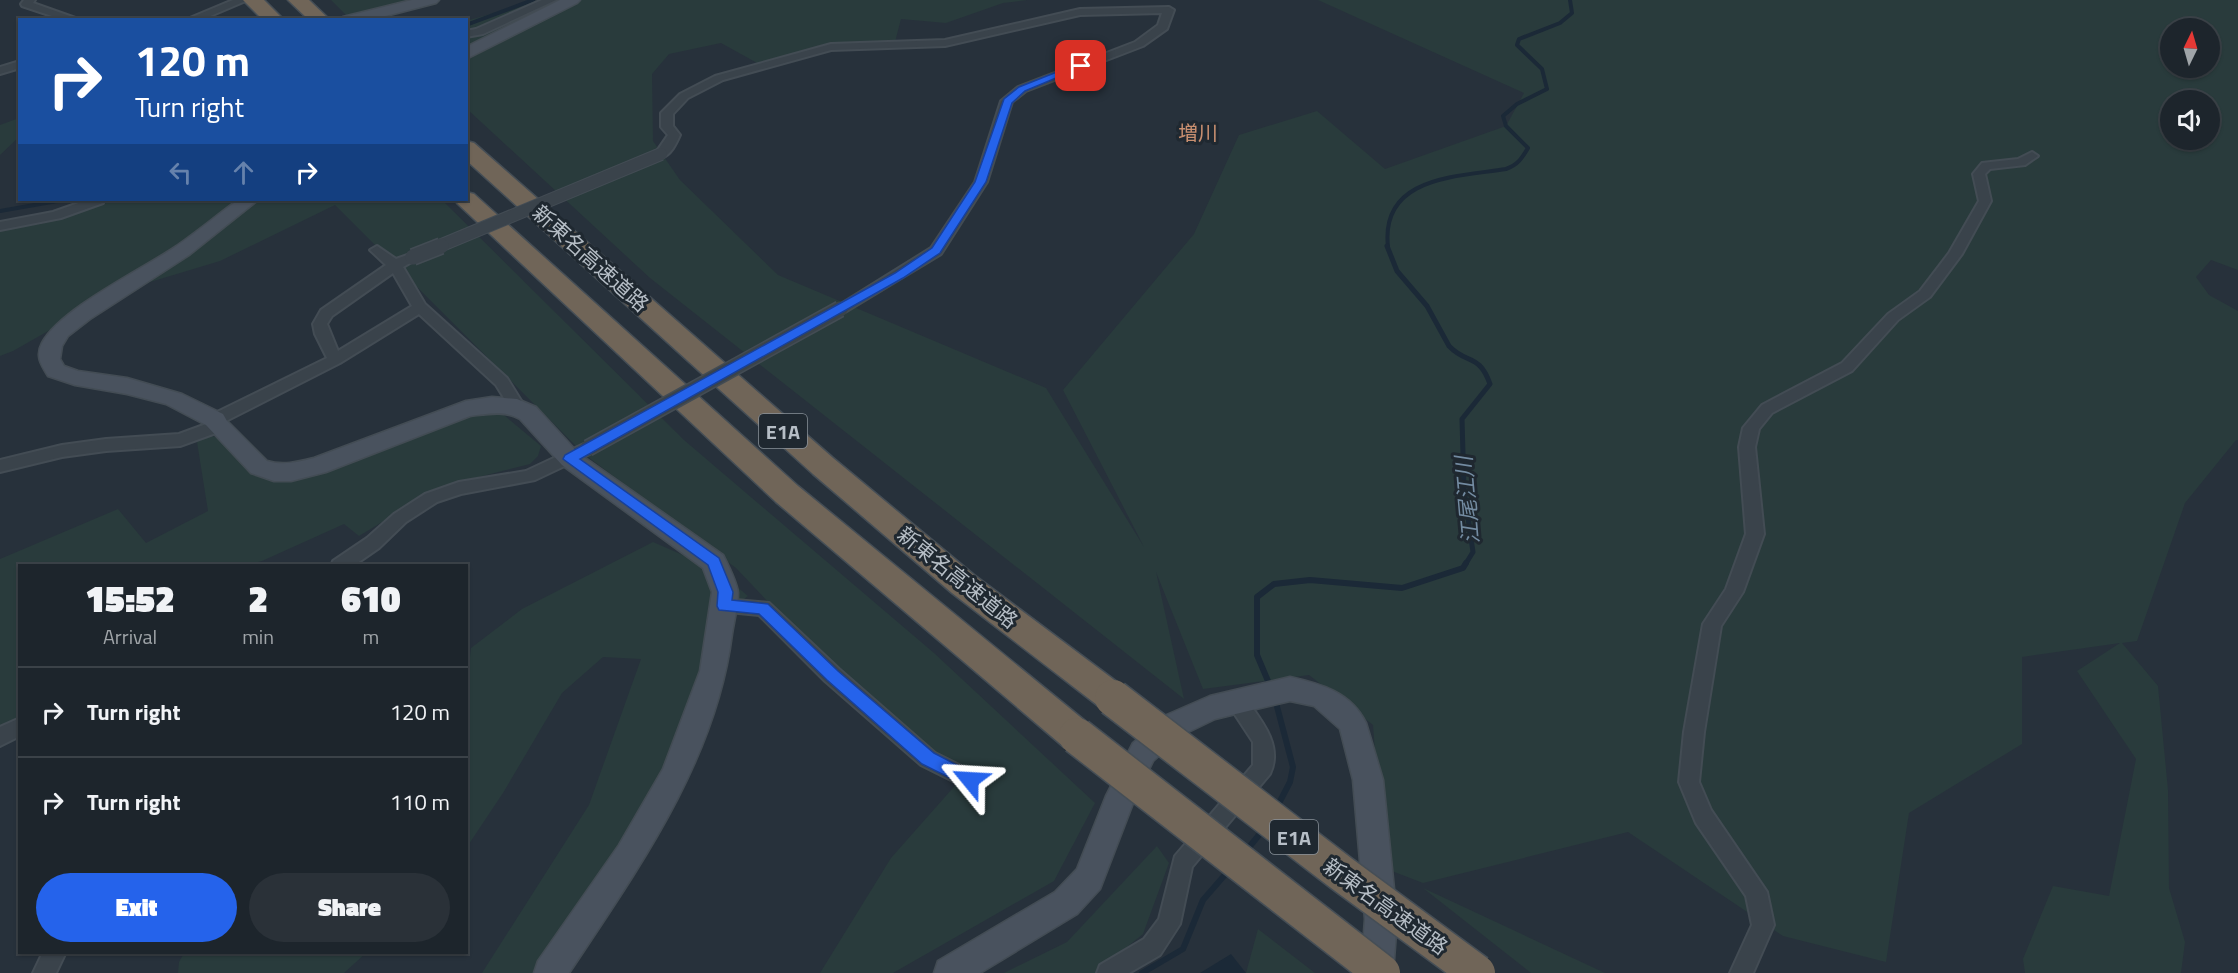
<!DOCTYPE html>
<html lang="en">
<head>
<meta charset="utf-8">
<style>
	:root { --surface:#1d252c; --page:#2a3138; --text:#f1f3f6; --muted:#a0a5a9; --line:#3b4248; --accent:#2563eb }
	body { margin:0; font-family:"Titillium Web","Noto Sans JP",sans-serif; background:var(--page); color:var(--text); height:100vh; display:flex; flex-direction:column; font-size:22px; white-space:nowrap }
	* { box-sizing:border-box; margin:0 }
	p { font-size:20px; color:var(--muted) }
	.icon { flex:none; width:33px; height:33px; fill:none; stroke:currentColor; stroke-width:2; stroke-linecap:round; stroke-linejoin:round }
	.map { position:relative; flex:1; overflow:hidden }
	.drawer { position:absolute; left:18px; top:564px; width:450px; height:390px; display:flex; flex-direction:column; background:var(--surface); border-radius:0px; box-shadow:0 2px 4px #0004,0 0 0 2px var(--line) }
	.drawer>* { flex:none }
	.hud { position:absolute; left:18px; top:18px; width:450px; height:183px; border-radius:0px; box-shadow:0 2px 4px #0004,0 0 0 2px var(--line); background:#1a4fa0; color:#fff; overflow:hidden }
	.needle { width:39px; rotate:5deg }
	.tools { position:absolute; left:2160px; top:18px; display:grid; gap:12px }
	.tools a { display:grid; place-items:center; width:60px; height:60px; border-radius:50%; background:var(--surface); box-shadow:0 2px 4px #0004,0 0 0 2px var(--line); font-size:30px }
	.pin { position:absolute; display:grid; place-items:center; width:51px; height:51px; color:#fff; margin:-26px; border-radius:12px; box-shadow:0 3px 9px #0006 }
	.me { position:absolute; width:66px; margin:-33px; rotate:297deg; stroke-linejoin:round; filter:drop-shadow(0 0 4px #0008) }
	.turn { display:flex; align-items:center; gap:21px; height:126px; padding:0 18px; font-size:27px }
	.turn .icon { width:78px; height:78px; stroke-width:2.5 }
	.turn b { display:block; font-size:42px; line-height:51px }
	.lanes { display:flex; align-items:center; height:57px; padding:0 18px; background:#0003; justify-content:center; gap:30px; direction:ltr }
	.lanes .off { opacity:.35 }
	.eta { display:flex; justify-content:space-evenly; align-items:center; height:102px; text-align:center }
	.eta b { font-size:36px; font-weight:800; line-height:42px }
	.button { display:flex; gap:12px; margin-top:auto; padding:12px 18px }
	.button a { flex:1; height:69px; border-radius:36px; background:var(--accent); color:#fff; font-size:24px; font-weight:800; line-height:69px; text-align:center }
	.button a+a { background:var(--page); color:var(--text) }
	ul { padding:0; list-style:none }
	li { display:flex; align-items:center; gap:18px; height:90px; padding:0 18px; border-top:2px solid var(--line) }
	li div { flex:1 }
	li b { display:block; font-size:22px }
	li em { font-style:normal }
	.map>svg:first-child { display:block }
</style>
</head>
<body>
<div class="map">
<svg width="2238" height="973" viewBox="0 0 2238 973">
	<rect width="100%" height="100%" fill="#27313b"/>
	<g fill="#293b3c" fill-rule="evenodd">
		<polygon points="331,0 425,0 347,16"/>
		<path d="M538,0H1027L1003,3L946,23L901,19L895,42L831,47L759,64L721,43L669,54L652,74L653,141L680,180L778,275L1046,388L1144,547L1063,390L1194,234L1239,135L1317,111L1385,169L1506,126L1524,93L1318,0H2238V270L2211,260L2196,277L2209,295L2238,311V440H2236L2185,503L2137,641L2122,643L2158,686L2168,790L2169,888L2185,942L2181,973H2025L2023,959L2053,886L2109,896L2136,759L2077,671L2120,643L2022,657V744L1909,813L1886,962L1783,936L1628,832L1423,883L1384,868L1373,725L1309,675L1203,689L1156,572L1184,699L650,278L467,109L466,21ZM2170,28H2210V68H2170ZM2170,100H2210V140H2170Z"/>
		<polygon points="19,118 19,137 0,155 0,125"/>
		<polygon points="115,200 442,200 684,440 934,653 1095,803 1054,881 893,973 820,973 891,858 960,780 847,685 736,568 584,454 335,205 220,261 117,292 13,351 0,356 0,229 41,224"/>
		<polygon points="492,405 541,446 538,456 530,464 440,487 359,536 344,524 262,561 245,565 20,566 19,718 0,730 0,559 118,509 146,543 208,511 197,442 208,435 237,443 278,476"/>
		<polygon points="653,542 717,570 748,596 723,615 670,785 540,973 482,973 589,805 641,659 603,657 562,693 503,793 467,847 466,690 471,648 522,609"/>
		<polygon points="1157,846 1169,863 1143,934 1095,973 1004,973 1067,942"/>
		<polygon points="1423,888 1605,973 1531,973"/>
		<polygon points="1258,929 1315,973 1246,973"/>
		<polygon points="184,953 184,952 366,953 344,973 178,973 179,962"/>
	</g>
	<polygon fill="#1b2937" points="1231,954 1246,973 1200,973"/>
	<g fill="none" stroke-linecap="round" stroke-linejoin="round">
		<g stroke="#1b2937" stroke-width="4">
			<polyline points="466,25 533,0"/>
			<polyline points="0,211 63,200"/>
			<path d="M1388,247C1380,176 1457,177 1506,169C1518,165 1522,158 1528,148L1506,126L1503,116L1517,104L1547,89L1542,69L1517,45L1519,39L1560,23L1572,13L1570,0"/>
		</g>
		<path stroke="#1b2937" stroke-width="5" d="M1387,246L1397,271L1427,306L1449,346C1467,365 1479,353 1490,384L1462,419L1464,490L1473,552L1465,565"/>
		<g stroke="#1b2937" stroke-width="6">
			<polyline points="1271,688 1257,655 1257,597 1274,584 1310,580 1402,588 1463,568 1466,563"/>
			<polyline points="1275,699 1293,767 1290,782 1277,807"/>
			<polyline points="1246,851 1263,830"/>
			<polyline points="1142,973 1183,949 1203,900 1230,869"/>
		</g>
		<defs>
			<g id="street">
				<polygon points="24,0 35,0 33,3 81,20 64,20 22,6 21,4"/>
				<polygon points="233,0 248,0 201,20 185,20"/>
				<polygon points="542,0 556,0 483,34 466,37 466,31 476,29"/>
				<path d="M1169,7L1174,10L1167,29L1143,46L1026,91L1012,102L987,182L941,254L845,312L840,314L833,309L931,248L975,182L1001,101L1018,87L1135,42L1158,25L1162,13L1080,15L945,46L831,50L723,80L688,98L673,114V126L680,135C676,144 671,155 661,158L655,154L668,135L661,127V113L680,94L715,76L831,44L945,40L1080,9Z"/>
				<polygon points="20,61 20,68 0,74 0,67"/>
				<polygon points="2032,152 2038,156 2025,165 1990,169 1985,174 1991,201 1962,254 1930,297 1898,320 1852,371 1772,413 1759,429 1755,447 1764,534 1743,592 1721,626 1704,732 1699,782 1711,810 1767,892 1774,925 1753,973 1730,973 1752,925 1746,896 1696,823 1679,782 1684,732 1703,624 1726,589 1746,534 1739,447 1743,428 1762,405 1842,363 1888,314 1920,291 1949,253 1979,201 1973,174 1982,163 2018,159"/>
				<polygon points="87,200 104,200 103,203 61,218 0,230 0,222 53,212"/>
				<path d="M377,246L396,259L413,253L418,254L420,257L403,267L425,304L507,378L525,407L522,411H512L496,385L419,314L340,363L224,422L226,426L224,430L180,446L106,451L62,457L0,472V460L62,445L106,439L179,434L209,423L207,420L209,416L327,358L315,334L313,324L321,310L386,265L370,250ZM393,273L412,306L338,351L327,324L332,316Z"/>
				<polygon points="588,442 594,444 596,448 594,452 535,480 461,494 437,502 406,522 379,548 353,566 331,566 333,561 367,538 394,514 425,494 459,482 526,471"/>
				<polygon points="724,599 769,603 839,669 935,753 977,774 980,780 977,786 970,789 963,786 921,765 825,681 759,615 718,611 715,606 718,601"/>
				<path d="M1236,693L1243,695C1259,718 1284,744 1270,774L1192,867L1180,924L1160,955L1129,973H1097L1100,965L1144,939L1159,919L1175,856L1253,765V742L1226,701L1229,695Z"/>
				<polygon points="20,718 20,736 0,746 0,727"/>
				<polygon points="43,952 66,952 56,973 33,973"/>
			</g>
			<g id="secondary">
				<polygon points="412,0 439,0 436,3 370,20 342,20 343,17"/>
				<polygon points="560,0 580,0 577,3 466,59 466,47"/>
				<path d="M238,200H258L189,255L90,319L68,336L62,346L60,359L64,366L78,371L127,378L182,394L223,414L227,421L267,461C283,466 298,462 314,458L466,401L492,397L517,399L536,407L578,453L723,555C728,565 737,582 738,593C738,606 734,621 732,634C716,761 638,869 569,973H534L538,961L619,845L663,769L700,671L712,592L703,568L562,465L520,419C504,410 487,414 470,416L326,472L291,481H274L251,473L206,425L166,404L127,394L75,385L48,376C41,365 35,356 42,343C60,309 141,270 175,247C197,232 217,215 238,200Z"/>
				<path d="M1290,677C1321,684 1351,692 1366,723L1383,780L1397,919L1393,973H1361L1365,919L1353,780L1340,729L1314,706L1290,701L1215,719L1182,735L1153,761L1135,798L1100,889L1077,914L980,973H934L938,961L1055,892L1077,869L1106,796L1133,743L1162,717L1210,696Z"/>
			</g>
			<g id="highway">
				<polygon points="243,0 264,0 284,20 263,20"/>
				<polygon points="288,0 309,0 330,20 309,20"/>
				<polygon points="466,141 474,143 833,458 974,575 1125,688 1130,698 1125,708 1113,713 1101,708 952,593 813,474 466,160"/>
				<polygon points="466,192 474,194 798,486 1090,725 1095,736 1090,747 1077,751 1064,747 776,502 458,204 455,200 466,200"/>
			</g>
		</defs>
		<use href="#street" stroke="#434c54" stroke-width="4"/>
		<use href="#secondary" stroke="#434c54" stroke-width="3"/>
		<use href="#highway" stroke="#454e56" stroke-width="3"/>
		<use href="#street" fill="#3a434b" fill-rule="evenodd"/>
		<use href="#secondary" fill="#49525e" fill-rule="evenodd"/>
		<use href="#highway" fill="#706558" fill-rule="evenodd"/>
		<defs>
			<polyline id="street-bridge-far1" points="437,247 661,154"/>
			<g id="street-bridge">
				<polyline points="413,257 441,246"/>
				<polyline points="588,448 840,309"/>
			</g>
			<g id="highway-bridge">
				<polyline points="1113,698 1341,873 1477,973"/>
				<polyline points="1077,736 1382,973"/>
			</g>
		</defs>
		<use href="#street-bridge-far1" stroke="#434c54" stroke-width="14" stroke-linecap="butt"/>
		<use href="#street-bridge" stroke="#434c54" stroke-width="18" stroke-linecap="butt"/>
		<use href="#highway-bridge" stroke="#454e56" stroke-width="39" stroke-linecap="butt"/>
		<use href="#street-bridge-far1" stroke="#3a434b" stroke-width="12"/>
		<use href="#street-bridge" stroke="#3a434b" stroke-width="15"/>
		<use href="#highway-bridge" stroke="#706558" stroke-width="36"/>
	</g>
	<polygon fill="#2563eb" stroke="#184099" stroke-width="1.5" points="1077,64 1085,66 1025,91 1012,103 986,182 940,253 903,278 580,459 719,558 733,592 732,600 768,604 838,671 934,753 976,775 979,780 976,785 970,788 922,764 827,680 759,614 719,610 717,606 718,592 708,565 563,459 565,455 895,273 932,248 975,182 1004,99 1019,87"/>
	<g text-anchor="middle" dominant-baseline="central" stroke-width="6" stroke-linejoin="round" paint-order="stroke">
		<g font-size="20" fill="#c88f70" stroke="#1f2830">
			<text x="1198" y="132">増川</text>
		</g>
		<g fill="#1f2830" stroke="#899199" stroke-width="1.5">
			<rect x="759" y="414" width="48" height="34" rx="4.5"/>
			<rect x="1270" y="820" width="48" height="34" rx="4.5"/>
		</g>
		<g font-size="20" font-weight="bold" fill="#b6bec6">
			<text x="783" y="431">E1A</text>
			<text x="1294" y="837">E1A</text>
		</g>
		<g font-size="21" fill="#b6bec6" stroke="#1f2830">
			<text transform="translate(591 258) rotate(42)">新東名高速道路</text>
			<text transform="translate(958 577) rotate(39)">新東名高速道路</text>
			<text transform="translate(1386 906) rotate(36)">新東名高速道路</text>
		</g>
		<g font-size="22" font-style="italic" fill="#738ba1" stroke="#1f2830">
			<text transform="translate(1467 500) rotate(-95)">江尾江川</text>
		</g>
	</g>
</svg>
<div class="tools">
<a><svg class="needle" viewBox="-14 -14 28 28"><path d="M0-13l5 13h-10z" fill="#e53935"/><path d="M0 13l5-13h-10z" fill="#a0a5a9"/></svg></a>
<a><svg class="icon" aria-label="sound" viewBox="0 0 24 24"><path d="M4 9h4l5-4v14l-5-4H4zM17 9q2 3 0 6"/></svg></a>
</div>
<div class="pin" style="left:1081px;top:66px;background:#d93025"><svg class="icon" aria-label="arrive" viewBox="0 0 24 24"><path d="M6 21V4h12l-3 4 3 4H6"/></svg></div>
<svg class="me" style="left:970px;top:780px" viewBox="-20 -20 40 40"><path d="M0-17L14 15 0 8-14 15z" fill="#2563eb" stroke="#fff" stroke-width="4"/></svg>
<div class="hud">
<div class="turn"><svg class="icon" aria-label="right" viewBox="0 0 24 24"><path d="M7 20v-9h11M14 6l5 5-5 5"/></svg><div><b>120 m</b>Turn right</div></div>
<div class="lanes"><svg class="icon off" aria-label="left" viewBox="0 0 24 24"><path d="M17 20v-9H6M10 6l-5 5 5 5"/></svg><svg class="icon off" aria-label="ahead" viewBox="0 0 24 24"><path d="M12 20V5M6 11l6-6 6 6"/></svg><svg class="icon" aria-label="right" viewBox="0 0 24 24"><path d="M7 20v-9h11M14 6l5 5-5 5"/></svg></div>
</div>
<section class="drawer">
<div class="eta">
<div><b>15:52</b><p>Arrival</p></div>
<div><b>2</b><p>min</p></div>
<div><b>610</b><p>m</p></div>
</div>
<ul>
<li><svg class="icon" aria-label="right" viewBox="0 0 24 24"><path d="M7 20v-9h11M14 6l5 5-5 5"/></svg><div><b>Turn right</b></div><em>120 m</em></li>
<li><svg class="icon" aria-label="right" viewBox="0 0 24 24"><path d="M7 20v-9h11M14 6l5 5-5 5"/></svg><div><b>Turn right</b></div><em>110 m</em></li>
</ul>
<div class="button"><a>Exit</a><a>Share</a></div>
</section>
</div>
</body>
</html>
